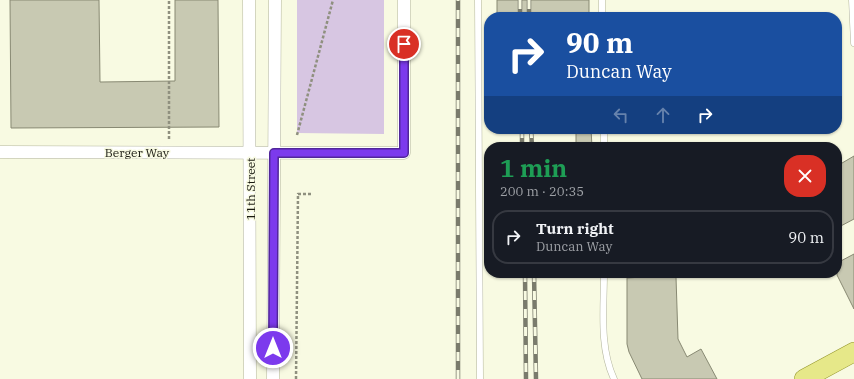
<!DOCTYPE html>
<html lang="en">
<head>
<meta charset="utf-8">
<style>
	:root { --surface:#171b24; --page:#20242c; --text:#f1f3f6; --muted:#9ea1a6; --line:#363941 }
	body { margin:0; font-family:"IBM Plex Serif",serif; background:var(--page); color:var(--text); height:100vh; display:flex; flex-direction:column; font-size:15px; white-space:nowrap }
	* { box-sizing:border-box; margin:0 }
	p { font-size:13px; color:var(--muted) }
	.icon { flex:none; width:22px; height:22px; fill:none; stroke:currentColor; stroke-width:2; stroke-linecap:round; stroke-linejoin:round }
	.map { position:relative; flex:1; overflow:hidden }
	.sheet { position:absolute; left:484px; top:142px; width:358px; height:136px; display:flex; flex-direction:column; background:var(--surface); border-radius:16px; box-shadow:0 1px 3px #0004 }
	.sheet>* { flex:none }
	.guide { position:absolute; left:484px; top:12px; width:358px; height:122px; border-radius:16px; box-shadow:0 1px 3px #0004; background:#1a4fa0; color:#fff; overflow:hidden }
	.pin { position:absolute; display:grid; place-items:center; width:34px; height:34px; color:#fff; margin:-17px; border:2px solid #fff; border-radius:50%; box-shadow:0 1px 4px #0007 }
	.me { position:absolute; width:44px; margin:-22px; rotate:0deg; stroke-linejoin:round; filter:drop-shadow(0 0 3px #0008) }
	.turn { display:flex; align-items:center; gap:14px; height:84px; padding:0 16px; font-size:18px }
	.turn .icon { width:52px; height:52px; stroke-width:2.5 }
	.turn b { display:block; font-size:28px; line-height:34px }
	.lanes { display:flex; align-items:center; height:38px; padding:0 16px; background:#0003; justify-content:center; gap:20px; direction:ltr }
	.lanes .off { opacity:.35 }
	.round { display:grid; place-items:center; flex:none; width:42px; height:42px; border-radius:16px; background:var(--page) }
	.summary { display:flex; align-items:center; justify-content:space-between; height:68px; padding:0 16px }
	h1 { font-size:24px; font-weight:700; line-height:30px; color:#1e9e55 }
	ul { padding:0; list-style:none }
	li { display:flex; align-items:center; gap:12px; height:54px; margin:0 8px 6px; padding:0 8px; border:2px solid var(--line); border-radius:16px }
	li div { flex:1 }
	li b { display:block; font-size:15px }
	li em { font-style:normal }
	.map>svg:first-child { display:block }
</style>
</head>
<body>
<div class="map">
<svg width="854" height="379" viewBox="0 0 854 379">
	<rect width="100%" height="100%" fill="#f8fae2"/>
	<polygon fill="#d7c6e2" points="297,0 384,0 384,134 297,133"/>
	<g fill="#c8c9b2" stroke="#888973">
		<polygon points="10,0 99,0 100,82 175,81 175,0 218,0 219,127 11,128"/>
		<rect x="497" y="0" width="92" height="17"/>
		<polygon points="576,129 591,129 592,147 576,147"/>
		<polygon points="854,156 854,219 837,228 837,166"/>
		<polygon points="854,254 854,309 837,275 837,263"/>
		<polygon points="642,273 661,273 661,277 676,277 678,339 687,357 701,349 717,379 642,379 629,352 627,344 627,278 642,277"/>
	</g>
	<g fill="none" stroke-linecap="round" stroke-linejoin="round">
		<defs>
			<g id="lane">
				<polyline points="478,0 480,379"/>
				<polyline points="602,0 602,17"/>
				<polyline points="852,0 854,43"/>
				<polyline points="604,129 604,147"/>
				<path d="M604,273C604,308 599,347 614,379"/>
			</g>
			<g id="street">
				<polyline points="249,0 250,379"/>
				<polyline points="0,152 404,153 404,0"/>
				<polyline points="273,379 275,0"/>
			</g>
			<polyline id="primary" points="804,379 854,352"/>
		</defs>
		<use href="#lane" stroke="#b2b49d" stroke-width="7"/>
		<use href="#street" stroke="#b2b49d" stroke-width="13"/>
		<use href="#primary" stroke="#94952c" stroke-width="20"/>
		<g stroke="#8f907f" stroke-width="2.5" stroke-dasharray="3 2" stroke-linecap="butt">
			<polyline points="297,135 333,0"/>
			<polyline points="169,139 169,0"/>
			<polyline points="296,379 298,194 313,194"/>
		</g>
		<use href="#lane" stroke="#fff" stroke-width="6"/>
		<use href="#street" stroke="#fff" stroke-width="12"/>
		<use href="#primary" stroke="#e6e889" stroke-width="19"/>
		<defs>
			<g id="rail">
				<polyline points="520,0 520,17"/>
				<polyline points="529,0 529,17"/>
				<polyline points="522,129 522,147"/>
				<polyline points="531,129 532,147"/>
				<polyline points="525,273 526,379"/>
				<polyline points="534,273 536,379"/>
				<polyline points="458,379 458,0"/>
			</g>
		</defs>
		<use href="#rail" stroke="#7a7b6c" stroke-width="4.5"/>
		<use href="#rail" stroke="#f8fae2" stroke-width="3" stroke-dasharray="9" stroke-linecap="butt"/>
	</g>
	<g fill="none" stroke-linecap="round" stroke-linejoin="round">
		<defs>
			<polyline id="route" points="273,348 274,153 404,153 404,44"/>
		</defs>
		<use href="#route" stroke="#51269a" stroke-width="10"/>
		<use href="#route" stroke="#7c3aed" stroke-width="7"/>
	</g>
	<g text-anchor="middle" dominant-baseline="central" stroke-width="3" stroke-linejoin="round" paint-order="stroke">
		<g font-size="12" fill="#191911" stroke="#f8fae2">
			<text x="137" y="152">Berger Way</text>
			<text transform="translate(250 189) rotate(-90)">11th Street</text>
		</g>
	</g>
</svg>
<div class="pin" style="left:404px;top:44px;background:#d93025"><svg class="icon" aria-label="arrive" viewBox="0 0 24 24"><path d="M6 21V4h12l-3 4 3 4H6"/></svg></div>
<svg class="me" style="left:273px;top:348px" viewBox="-20 -20 40 40"><circle r="17" fill="#7c3aed" stroke="#fff" stroke-width="3"/><path d="M0-11L8 9 0 5-8 9z" fill="#fff"/></svg>
<div class="guide">
<div class="turn"><svg class="icon" aria-label="right" viewBox="0 0 24 24"><path d="M7 20v-9h11M14 6l5 5-5 5"/></svg><div><b>90 m</b>Duncan Way</div></div>
<div class="lanes"><svg class="icon off" aria-label="left" viewBox="0 0 24 24"><path d="M17 20v-9H6M10 6l-5 5 5 5"/></svg><svg class="icon off" aria-label="ahead" viewBox="0 0 24 24"><path d="M12 20V5M6 11l6-6 6 6"/></svg><svg class="icon" aria-label="right" viewBox="0 0 24 24"><path d="M7 20v-9h11M14 6l5 5-5 5"/></svg></div>
</div>
<section class="sheet">
<div class="summary"><div><h1>1 min</h1><p>200 m · 20:35</p></div><a class="round" style="background:#d93025;color:#fff"><svg class="icon" aria-label="close" viewBox="0 0 24 24"><path d="M6 6l12 12M18 6L6 18"/></svg></a></div>
<ul>
<li><svg class="icon" aria-label="right" viewBox="0 0 24 24"><path d="M7 20v-9h11M14 6l5 5-5 5"/></svg><div><b>Turn right</b><p>Duncan Way</p></div><em>90 m</em></li>
</ul>
</section>
</div>
</body>
</html>
